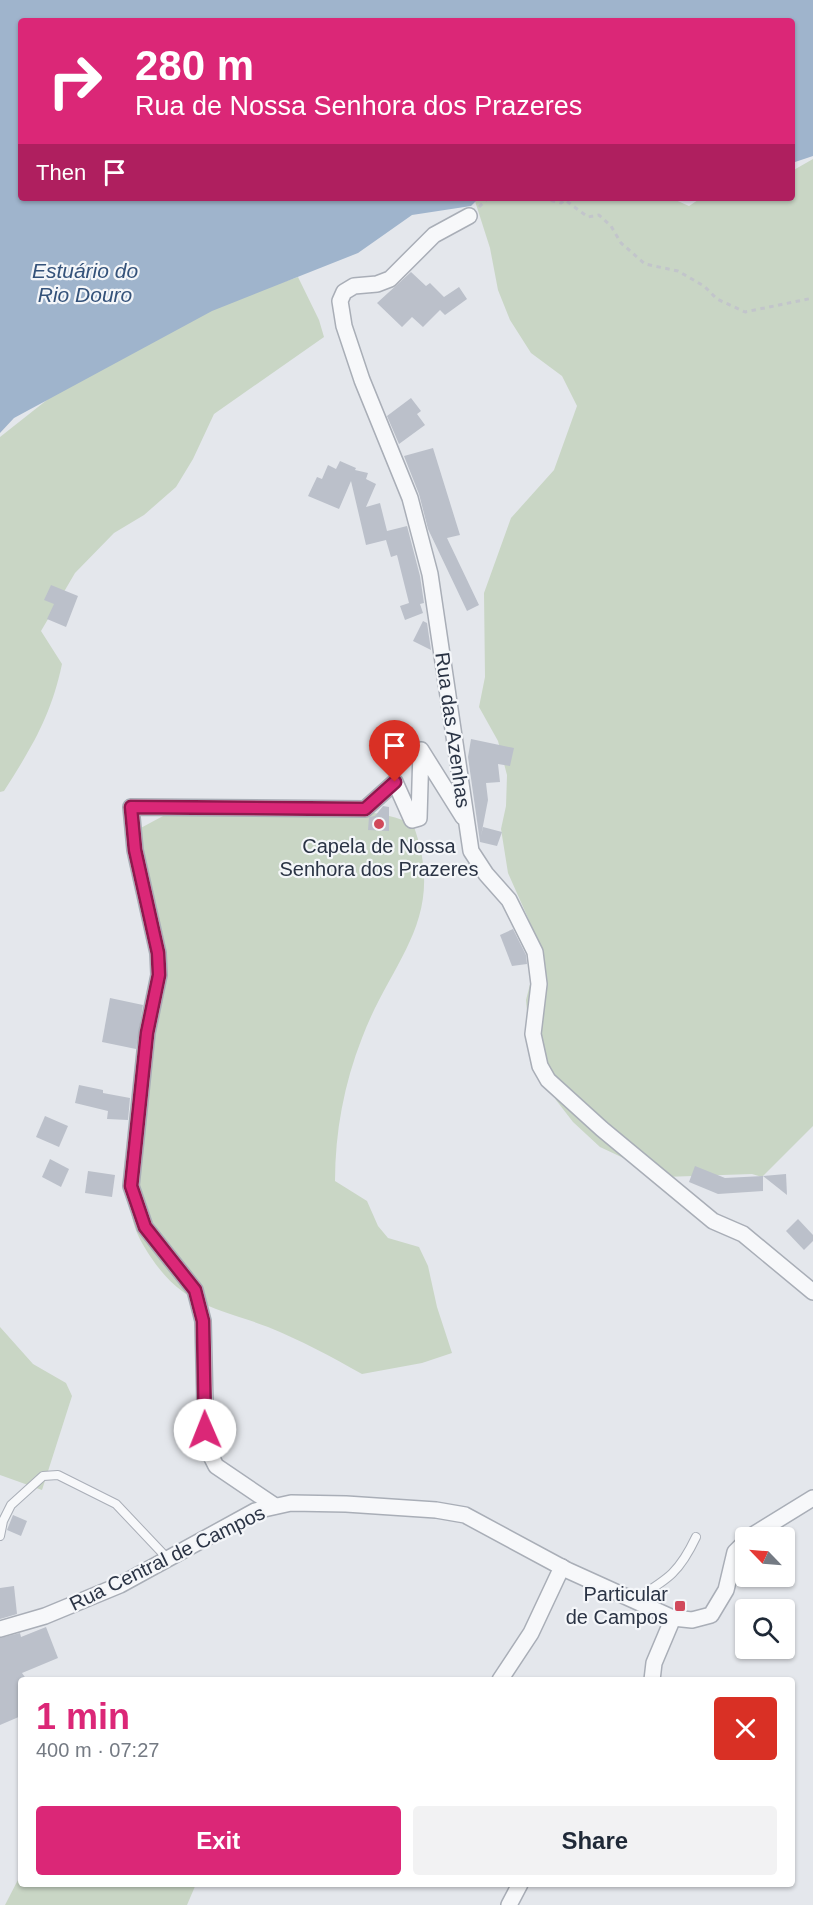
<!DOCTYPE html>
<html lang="en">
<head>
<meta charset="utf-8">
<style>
	:root { --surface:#fff; --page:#f2f2f3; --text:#1f2937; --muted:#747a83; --accent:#db2777 }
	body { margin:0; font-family:Helvetica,sans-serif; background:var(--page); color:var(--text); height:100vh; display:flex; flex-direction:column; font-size:22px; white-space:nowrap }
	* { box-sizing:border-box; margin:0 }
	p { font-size:20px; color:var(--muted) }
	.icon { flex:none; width:33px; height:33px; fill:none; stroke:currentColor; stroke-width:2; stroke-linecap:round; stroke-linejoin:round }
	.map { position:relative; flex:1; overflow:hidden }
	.panel { position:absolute; left:18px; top:1677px; width:777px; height:210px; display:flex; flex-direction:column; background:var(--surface); border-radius:6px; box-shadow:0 2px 4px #0004 }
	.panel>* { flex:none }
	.guide { position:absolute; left:18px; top:18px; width:777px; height:183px; border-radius:6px; box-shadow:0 2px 4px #0004; background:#db2777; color:#fff; overflow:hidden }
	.needle { width:39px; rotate:295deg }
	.controls { position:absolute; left:735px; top:1527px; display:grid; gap:12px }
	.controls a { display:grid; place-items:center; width:60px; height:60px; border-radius:6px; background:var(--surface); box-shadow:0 2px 4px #0004; font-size:30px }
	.pin { position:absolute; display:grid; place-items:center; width:51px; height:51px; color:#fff; margin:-62px -26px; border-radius:50% 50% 50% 0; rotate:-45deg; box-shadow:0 0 6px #0007 }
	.pin .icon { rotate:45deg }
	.me { position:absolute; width:66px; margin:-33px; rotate:359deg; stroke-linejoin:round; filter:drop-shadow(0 0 4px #0008) }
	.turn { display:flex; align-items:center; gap:21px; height:126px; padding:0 18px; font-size:27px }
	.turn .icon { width:78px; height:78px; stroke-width:2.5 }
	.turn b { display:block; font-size:42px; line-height:51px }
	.then { display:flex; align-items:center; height:57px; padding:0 18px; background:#0003; gap:12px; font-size:22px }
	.round { display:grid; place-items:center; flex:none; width:63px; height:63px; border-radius:6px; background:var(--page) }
	.overview { display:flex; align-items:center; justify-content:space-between; height:102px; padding:0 18px }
	h1 { font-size:36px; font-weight:700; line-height:45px; color:var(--accent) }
	.action { display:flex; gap:12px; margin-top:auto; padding:12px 18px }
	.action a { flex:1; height:69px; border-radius:6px; background:var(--accent); color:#fff; font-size:24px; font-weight:700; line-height:69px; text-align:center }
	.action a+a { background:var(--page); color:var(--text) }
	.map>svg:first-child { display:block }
</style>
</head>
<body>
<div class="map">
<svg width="813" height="1905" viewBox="0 0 813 1905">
	<rect width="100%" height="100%" fill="#e4e7ec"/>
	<g fill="#c9d6c5">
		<polygon points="813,159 813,1126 762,1177 752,1174 664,1177 600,1147 573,1122 556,1100 539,1070 529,1033 526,1000 536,961 532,927 508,873 501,829 506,806 507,775 498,741 479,707 485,677 484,593 511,518 554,470 577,406 562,376 531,353 510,320 498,290 490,248 474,198 671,198 689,206 701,198 792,198 792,171"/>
		<path d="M298,277L319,320L324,337L214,414L193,459L176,487L144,515L114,533L75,573L41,631L62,664C51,716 32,747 4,791L0,792V437L57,392L216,305Z"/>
		<path d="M189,802C265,832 341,792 413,824C448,919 392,958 362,1038C344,1084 335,1132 335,1181L367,1201L378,1226L388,1238L419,1247L428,1266L437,1307L452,1353L422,1363L362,1374C332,1357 300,1340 268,1327C216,1307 184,1307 150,1256C138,1237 134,1229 130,1207L163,949L137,830Z"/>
		<polygon points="0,1327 33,1364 66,1383 72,1396 42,1490 0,1475"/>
		<polygon points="21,1874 21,1884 196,1884 187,1905 5,1905"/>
	</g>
	<polygon fill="#9fb4cc" points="0,0 813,0 813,156 792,163 792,21 21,21 21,198 479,198 471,206 412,215 358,253 212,311 14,418 0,433"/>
	<g fill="#bbc0ca">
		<polygon points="411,272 426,286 430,283 444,297 459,287 467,299 445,315 440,310 423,327 412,317 402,327 377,303"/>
		<polygon points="411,398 421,411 417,414 425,425 399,444 387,416"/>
		<polygon points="433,448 460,535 447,538 479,605 467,611 428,529 419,494 404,456"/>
		<polygon points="340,461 356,468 355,470 368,473 366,479 376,484 366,507 380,503 387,531 407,526 420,576 424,603 420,604 423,613 405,620 400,606 409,603 397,555 391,557 386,540 366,545 351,481 339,509 308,496 317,477 322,479 328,465 336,469"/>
		<polygon points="51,585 78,596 66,627 47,619 54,604 44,600"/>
		<polygon points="423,621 427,623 431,650 413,641"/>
		<polygon points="471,739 514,748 510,766 498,764 500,782 486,783 488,800 481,836 483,827 502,832 497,846 480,842 468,757"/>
		<polygon points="383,806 389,807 389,831 368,830 369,817 375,816"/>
		<polygon points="513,929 526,955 527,964 512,966 500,935"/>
		<polygon points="110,998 143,1005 136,1049 102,1042"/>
		<polygon points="79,1085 103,1090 103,1093 130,1098 128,1120 107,1119 108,1111 75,1103"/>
		<polygon points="45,1116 68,1126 59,1147 36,1137"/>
		<polygon points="50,1159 69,1169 61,1187 42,1177"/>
		<polygon points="695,1166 725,1178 763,1176 763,1191 718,1194 689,1182"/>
		<polygon points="88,1171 115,1175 112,1197 85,1193"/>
		<polygon points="786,1174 787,1195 763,1176"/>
		<polygon points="798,1219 813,1235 813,1241 804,1250 786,1231"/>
		<polygon points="13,1515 27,1521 21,1536 7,1530"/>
		<polygon points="14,1586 17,1614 0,1619 0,1588"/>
		<polygon points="46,1627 58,1658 22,1673 27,1680 21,1680 21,1716 0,1725 0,1638 20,1633 21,1637"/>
	</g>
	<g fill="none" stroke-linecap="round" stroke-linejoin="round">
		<defs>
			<g id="service">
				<polyline points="0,1536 3,1521 11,1505 43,1476 58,1475 116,1504 168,1559"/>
				<path d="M634,1600C668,1579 679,1573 696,1537"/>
			</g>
			<g id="minor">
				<polyline points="469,216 434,235 390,279 377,284 354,286 344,292 340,301 344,326 362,380 410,498 430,574 471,851 486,874 509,900 535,952 539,984 533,1034 540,1066 548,1080 602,1129 713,1221 743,1234 813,1292"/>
				<polyline points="275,1506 216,1466 206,1446 203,1321 195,1290 145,1227 131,1186 147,1033 159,975 158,953 135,850 131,807 365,809 395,782 412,820 419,818 421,750 463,817"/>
				<polyline points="748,1538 813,1498"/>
				<polyline points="0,1629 45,1616 120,1585 255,1511 291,1503 346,1504 436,1510 465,1515 567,1570 673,1618 692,1620 711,1615 726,1590 735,1552 746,1541"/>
				<polyline points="500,1680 531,1633 562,1567"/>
				<polyline points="652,1680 654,1663 673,1618"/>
				<polyline points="509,1905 520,1884"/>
			</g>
		</defs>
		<use href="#service" stroke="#a9aeb7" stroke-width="10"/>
		<use href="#minor" stroke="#a9aeb7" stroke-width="18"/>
		<g stroke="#c2c5cb" stroke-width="3" stroke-dasharray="4.5 4.5" stroke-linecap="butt">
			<polyline points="542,198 561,203 565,200 588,217 599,215 611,226 621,243 645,264 678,271 704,286 717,299 745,312 813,298"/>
			<polyline points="479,207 488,198"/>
		</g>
		<use href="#service" stroke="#f7f8fa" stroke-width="8"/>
		<use href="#minor" stroke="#f7f8fa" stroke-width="15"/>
	</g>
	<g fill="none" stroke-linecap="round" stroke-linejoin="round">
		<defs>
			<polyline id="route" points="205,1430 203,1321 195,1290 145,1227 131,1186 147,1033 159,975 158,953 135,850 131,807 365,809 395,782"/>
		</defs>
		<use href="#route" stroke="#8e194d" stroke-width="15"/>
		<use href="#route" stroke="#db2777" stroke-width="10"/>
	</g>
	<g fill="#d1495b" stroke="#f4f6f9" stroke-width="2">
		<circle cx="379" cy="824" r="6"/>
		<rect x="674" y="1600" width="12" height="12" rx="3"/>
	</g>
	<g text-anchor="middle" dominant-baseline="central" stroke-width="4.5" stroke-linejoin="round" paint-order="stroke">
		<g font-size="20" fill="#2b3445" stroke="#f4f6f9">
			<text transform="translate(453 730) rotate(82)">Rua das Azenhas</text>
			<text transform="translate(167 1558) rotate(-26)">Rua Central de Campos</text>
		</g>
		<g font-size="20" fill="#2b3445" stroke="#f4f6f9">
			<text x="379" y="846">Capela de Nossa<tspan x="379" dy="23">Senhora dos Prazeres</tspan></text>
			<text x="668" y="1594" text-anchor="end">Particular<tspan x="668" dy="23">de Campos</tspan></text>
		</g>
		<g font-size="21" font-style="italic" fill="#34527a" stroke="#f4f6f9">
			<text x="85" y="270">Estuário do<tspan x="85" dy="24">Rio Douro</tspan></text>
		</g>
	</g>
</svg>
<div class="controls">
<a><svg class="needle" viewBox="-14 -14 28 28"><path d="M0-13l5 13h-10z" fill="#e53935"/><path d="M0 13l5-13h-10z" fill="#747a83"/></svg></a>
<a><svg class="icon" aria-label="search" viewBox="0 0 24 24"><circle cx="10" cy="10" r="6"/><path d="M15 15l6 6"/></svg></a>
</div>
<div class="pin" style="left:395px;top:782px;background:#d93025"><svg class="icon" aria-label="arrive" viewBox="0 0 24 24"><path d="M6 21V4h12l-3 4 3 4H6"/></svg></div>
<svg class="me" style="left:205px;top:1430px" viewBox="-20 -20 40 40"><circle r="19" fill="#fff"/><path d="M0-13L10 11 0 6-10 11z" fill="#db2777"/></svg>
<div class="guide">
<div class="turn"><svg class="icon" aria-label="right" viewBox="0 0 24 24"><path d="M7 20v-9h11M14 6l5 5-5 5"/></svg><div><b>280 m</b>Rua de Nossa Senhora dos Prazeres</div></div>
<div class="then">Then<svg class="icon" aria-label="arrive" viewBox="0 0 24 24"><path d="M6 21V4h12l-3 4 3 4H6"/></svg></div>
</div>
<section class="panel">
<div class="overview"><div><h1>1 min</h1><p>400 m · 07:27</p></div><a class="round" style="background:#d93025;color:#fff"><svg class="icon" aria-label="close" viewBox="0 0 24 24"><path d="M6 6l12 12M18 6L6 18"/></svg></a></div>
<div class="action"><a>Exit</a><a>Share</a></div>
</section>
</div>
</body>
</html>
